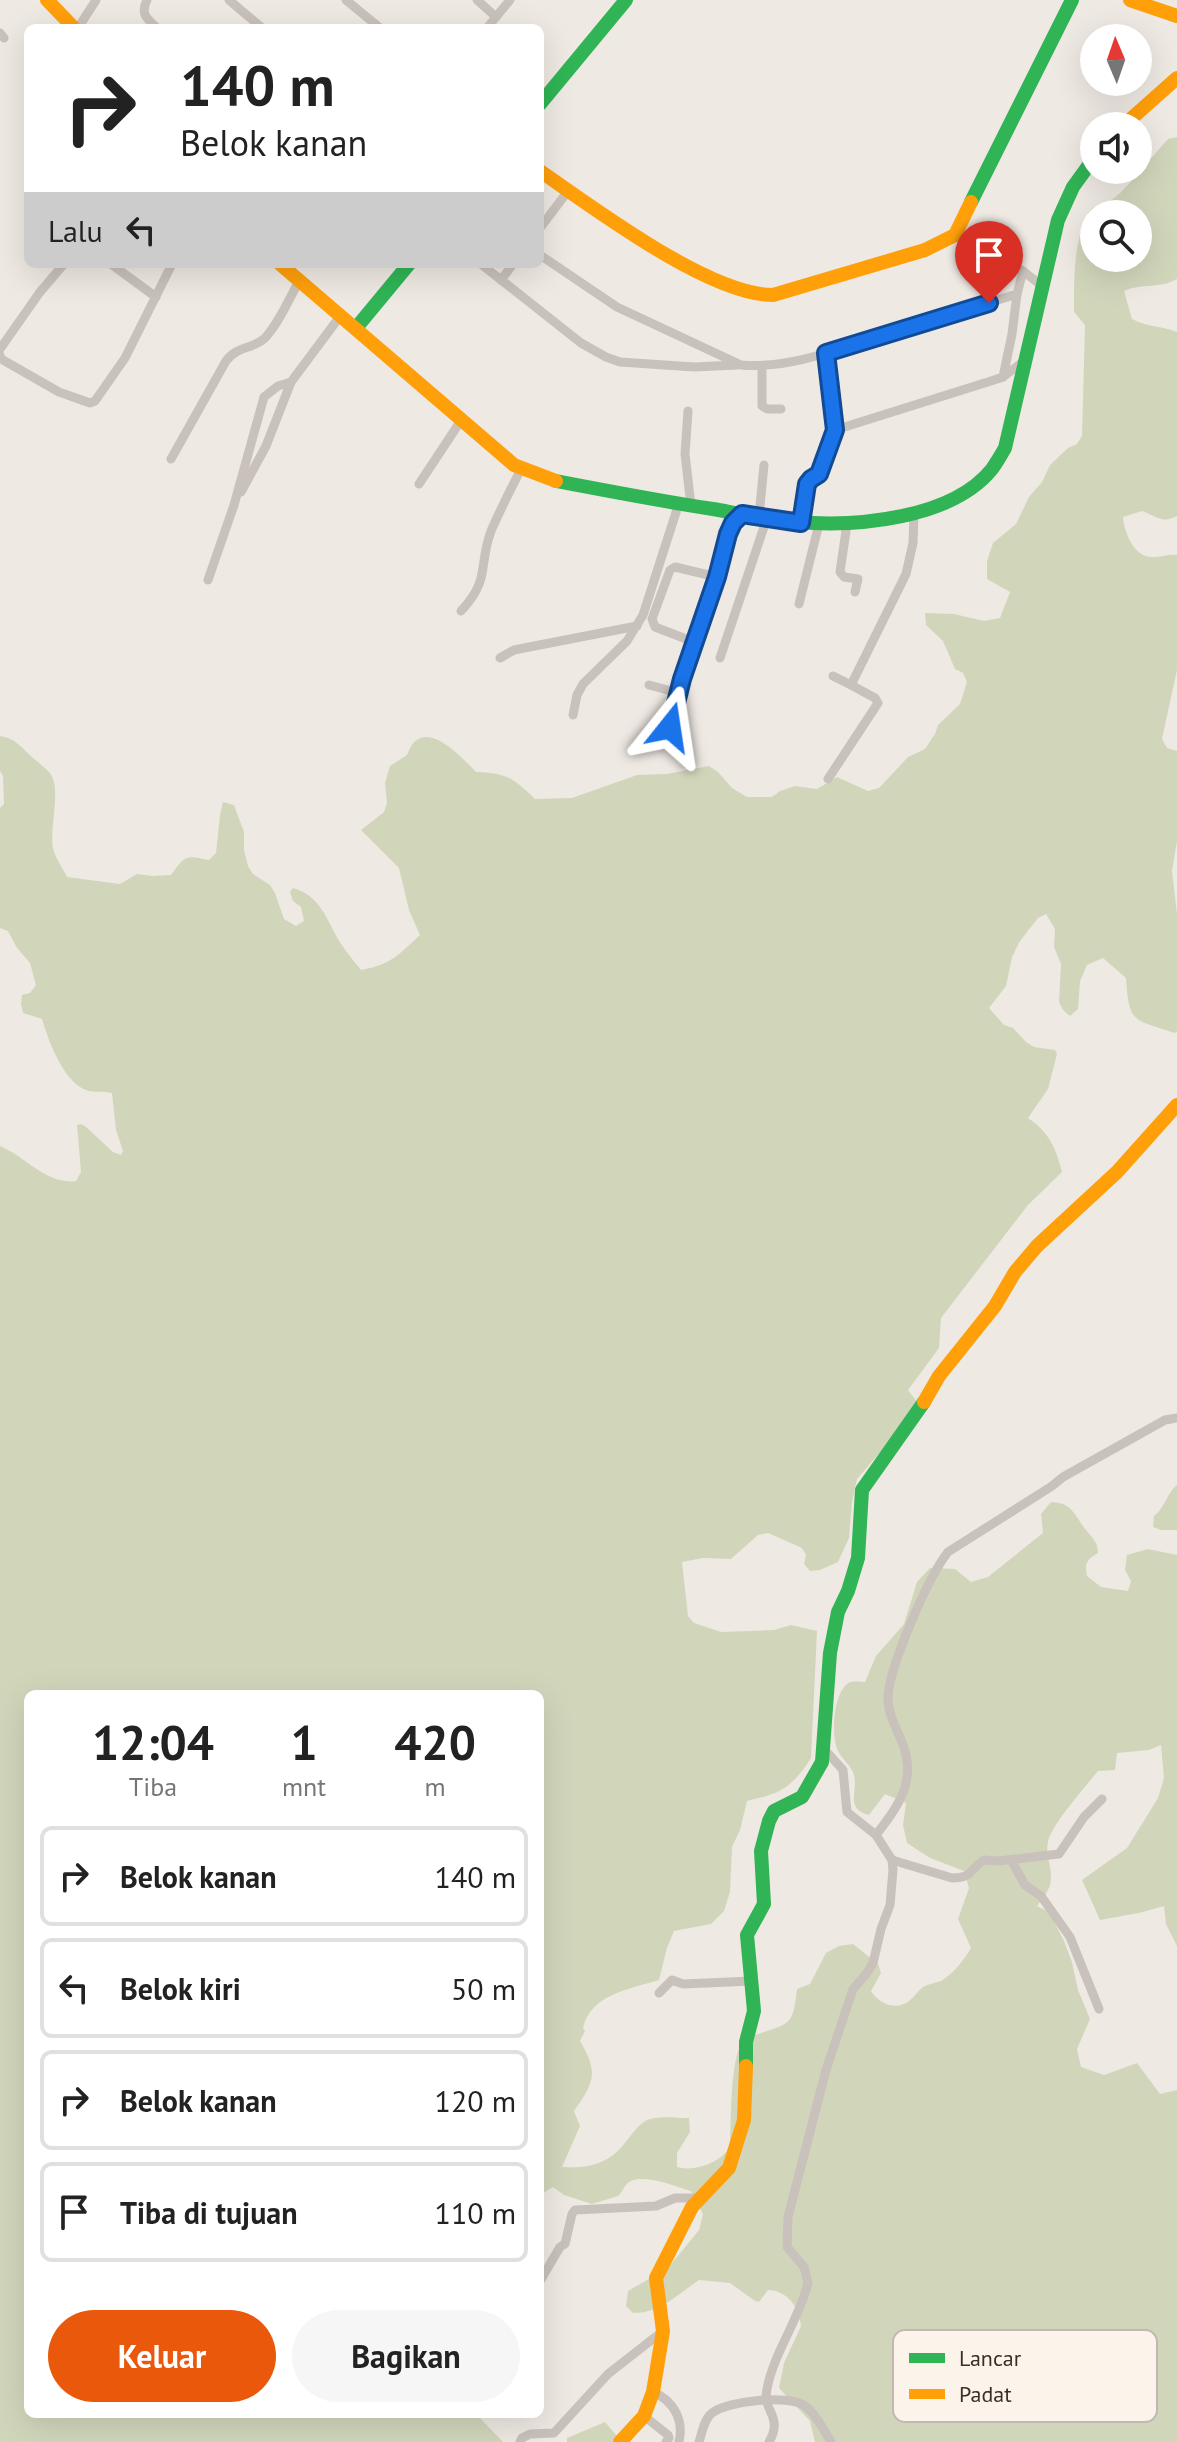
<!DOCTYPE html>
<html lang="id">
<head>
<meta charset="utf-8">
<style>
	:root { --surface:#fff; --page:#f6f6f6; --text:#222; --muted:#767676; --line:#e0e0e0; --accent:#ea580c }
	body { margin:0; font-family:"PT Sans",sans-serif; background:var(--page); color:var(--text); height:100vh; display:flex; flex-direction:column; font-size:30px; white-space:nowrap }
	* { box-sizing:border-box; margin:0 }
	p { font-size:26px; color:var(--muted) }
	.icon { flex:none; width:44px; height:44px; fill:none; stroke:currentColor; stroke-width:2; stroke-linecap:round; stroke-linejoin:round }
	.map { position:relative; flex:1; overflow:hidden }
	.panel { position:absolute; left:24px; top:1690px; width:520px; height:728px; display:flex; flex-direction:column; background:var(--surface); border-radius:12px; box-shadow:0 8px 32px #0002 }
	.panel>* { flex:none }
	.hud { position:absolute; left:24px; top:24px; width:520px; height:244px; border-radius:12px; box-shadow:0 8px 32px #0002; background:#fff; color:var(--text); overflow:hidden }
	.needle { width:52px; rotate:358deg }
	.tools { position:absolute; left:1080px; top:24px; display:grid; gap:16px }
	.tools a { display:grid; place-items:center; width:72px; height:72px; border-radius:50%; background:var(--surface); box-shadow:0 8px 32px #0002; font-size:40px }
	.pin { position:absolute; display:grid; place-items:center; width:68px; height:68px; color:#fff; margin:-82px -34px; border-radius:50% 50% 50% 0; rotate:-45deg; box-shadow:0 0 8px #0007 }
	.pin .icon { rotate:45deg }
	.me { position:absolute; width:88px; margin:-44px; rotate:15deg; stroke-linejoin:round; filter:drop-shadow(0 0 6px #0008) }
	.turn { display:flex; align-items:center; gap:28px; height:168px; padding:0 24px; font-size:36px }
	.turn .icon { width:104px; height:104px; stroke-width:2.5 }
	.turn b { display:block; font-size:56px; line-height:68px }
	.then { display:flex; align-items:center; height:76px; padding:0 24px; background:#0003; gap:16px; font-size:30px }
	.eta { display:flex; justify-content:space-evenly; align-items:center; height:136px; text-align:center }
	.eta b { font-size:48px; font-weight:700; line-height:56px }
	.cta { display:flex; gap:16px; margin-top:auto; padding:16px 24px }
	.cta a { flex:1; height:92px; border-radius:48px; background:var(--accent); color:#fff; font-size:32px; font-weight:700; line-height:92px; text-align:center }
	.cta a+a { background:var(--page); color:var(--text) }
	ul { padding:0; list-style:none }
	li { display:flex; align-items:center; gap:24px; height:100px; margin:0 16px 12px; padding:0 8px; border:4px solid var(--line); border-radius:12px }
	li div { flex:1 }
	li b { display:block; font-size:30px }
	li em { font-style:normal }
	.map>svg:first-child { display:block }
</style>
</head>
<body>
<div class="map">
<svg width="1177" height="2442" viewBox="0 0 1177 2442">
	<rect width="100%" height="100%" fill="#efe9e3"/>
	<g fill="#d1d6bb" fill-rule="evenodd">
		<path d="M1177,137V279C1160,289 1141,283 1124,291L1132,319C1146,327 1162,326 1177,332V516C1162,524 1156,516 1142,511L1123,517C1124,531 1133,556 1151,557C1159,558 1168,554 1177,555V670L1162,739L1167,748L1177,751V841L1172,871L1177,914V1031L1175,1033C1133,1019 1129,1024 1126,978L1103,958L1087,965L1080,981L1078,1009L1070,1016L1063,1010L1059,1002L1061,964L1054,947L1055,929L1046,914L1038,918L1020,941L1012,957L1006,986L989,1008L1004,1025L1013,1028L1026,1042L1034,1047L1055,1050L1057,1054L1048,1089L1028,1118C1049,1132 1056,1148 1062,1172L1028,1205L941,1318L939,1348L908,1390L917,1402L907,1421L857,1479L852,1502L849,1538L838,1562L820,1570L810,1571L804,1564L806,1555L802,1548L768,1533L758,1535L731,1559L703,1558L682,1562L688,1616L694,1623L721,1632L774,1630L791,1625L817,1631L811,1758C792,1788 780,1794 747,1801L740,1830L732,1847L730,1892L724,1911L711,1924L674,1931L667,1948L659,1980C630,1989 591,1994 583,2028L585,2031L580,2041C599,2073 594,2083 574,2111L580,2126L562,2167C586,2169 609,2164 624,2144C631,2136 636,2127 645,2121C657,2115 676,2118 689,2118L690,2132L677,2153V2167C695,2172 720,2163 730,2147C731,2125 730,2059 742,2043C746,2037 751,2036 758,2034C791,2023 793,2025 797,1989L810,1984L826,1953L839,1946L853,1944L878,1964L881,1973L871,1991C879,2004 896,2011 909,2001C914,1997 918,1991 923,1987C928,1984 935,1983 941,1981C953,1974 964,1960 971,1948L958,1919L969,1888L964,1871L930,1858L907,1843L903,1825L906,1803L885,1794L869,1815C843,1808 860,1790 853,1772C850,1765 842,1759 838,1751C831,1737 833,1695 847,1684C851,1680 860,1682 865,1682L876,1656L904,1624L917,1582L930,1568L955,1569L971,1582L988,1577L1043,1533L1041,1514L1051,1502C1072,1502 1075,1516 1086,1530C1093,1539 1098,1542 1098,1553C1087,1559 1084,1564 1087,1576L1101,1587L1128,1591L1131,1581L1125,1570L1127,1555L1148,1549L1177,1555V1946L1166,1924L1164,1906L1139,1913L1100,1920L1082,1880L1127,1848L1158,1798L1164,1778L1161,1745L1149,1750L1117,1753L1115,1770L1098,1771C1086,1786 1051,1825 1048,1842C1045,1854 1052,1867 1051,1879C1051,1889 1042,1899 1037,1906L1049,1912L1064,1941L1072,1962L1078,1990L1090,2019L1077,2049L1081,2067L1104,2075L1137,2063L1160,2094L1177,2090V2442H815L810,2421L779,2388L784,2363L801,2326C799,2307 788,2291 768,2290L759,2302L755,2301L730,2283L699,2280C677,2295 660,2313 633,2313L626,2306L628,2291L668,2268L699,2230L703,2214L691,2191C677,2187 637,2170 626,2185C623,2188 622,2193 618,2196L592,2204L564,2195L553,2187L542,2194L540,2201V1694H28V2414H481L480,2418L503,2442H0V1146C26,1157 47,1185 76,1181L81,1172L77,1125L81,1124L85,1126L113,1152L121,1155L123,1151L116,1130L112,1093C103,1091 94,1093 86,1090C63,1082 48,1039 42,1019L23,1013L21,1004L22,995L30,993L36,985L30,963L17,948L8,931L0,928V808L4,804L3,776L0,771V736C15,738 21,747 31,756C37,762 45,767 50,773C62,790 49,827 53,848C55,858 63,868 67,877L120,884L137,874L152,876L171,875C185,855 186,855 209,860L216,853L220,815L223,802L234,805L244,832V850L248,866L253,874L270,885L275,893L284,919L296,926L304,921L301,907L293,901L290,892L293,888C322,896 327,922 341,944C347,953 354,961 361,970C392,964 397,956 420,935L409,910L399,868L361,830L384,812L387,803L385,783L390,766L407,755C421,713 460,755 476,772C507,773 513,778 535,799L572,798L637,775L667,774L709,766L718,772L732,788L747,797H772L780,791L795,786L817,789L837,777L868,791L879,788L908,757L925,749L935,734L938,725L960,704L967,682L963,673L955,669L943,641L926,625L925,613L954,614L984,621L1000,618L1010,592L987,579V561L993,543L1016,524L1029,497L1042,482L1050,465L1068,448L1077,444L1082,436L1085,325L1074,312C1074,280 1073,243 1088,214C1092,204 1105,205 1113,199C1129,187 1153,155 1168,139ZM1094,214H1138V258H1094Z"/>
		<path d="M1177,1485V1530H1161L1153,1527L1154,1516C1165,1508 1166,1494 1177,1485Z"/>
		<polygon points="605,2422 622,2442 567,2442 567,2438"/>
	</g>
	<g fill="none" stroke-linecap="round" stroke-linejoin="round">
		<g stroke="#c9c1bb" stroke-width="9">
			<path d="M147,0C140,14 147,19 157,28"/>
			<polyline points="229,0 262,28"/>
			<polyline points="346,0 380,28"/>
			<polyline points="477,0 496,17 487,28"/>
			<polyline points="496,17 510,0"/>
			<polyline points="78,28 96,0"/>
			<polyline points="0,33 4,38"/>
			<polyline points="540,228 568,191"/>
			<polyline points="955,235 1023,271 1042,286"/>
			<path d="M540,255L617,307L741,365C788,369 836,350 880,336C925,322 971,308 1017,294L1023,271"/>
			<polyline points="111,264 156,297"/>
			<polyline points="481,264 581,343 606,357 620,362 694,367 737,365"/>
			<polyline points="501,280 513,264"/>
			<polyline points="0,349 40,292 64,264"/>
			<polyline points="826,353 835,430 991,381 1003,377 1024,361"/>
			<polyline points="0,355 1,359 59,392 90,403 95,401 125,358 172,264"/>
			<polyline points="762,366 762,406 767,409 781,409"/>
			<polyline points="1003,377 1012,334 1017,294"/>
			<polyline points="688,411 685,454 691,506"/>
			<path d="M171,459L226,361C238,345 252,350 265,338C279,323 289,299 299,281"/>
			<polyline points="419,484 460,422"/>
			<polyline points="241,492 266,446 291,382 341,315"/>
			<polyline points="759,516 764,465"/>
			<polyline points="801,523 807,484 810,480 819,474 835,430"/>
			<polyline points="847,524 840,572 844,577 858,579 855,592"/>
			<polyline points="208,580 234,505 264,397 278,386 291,382"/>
			<polyline points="799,604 819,524"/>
			<path d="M461,611C491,579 478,566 491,531C500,510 511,489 521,469"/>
			<path d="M694,642L655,627L652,619L670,570L675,567L717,577C723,555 725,531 742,514"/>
			<polyline points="500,658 514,650 637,626"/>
			<polyline points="720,658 767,518"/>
			<polyline points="833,676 851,685"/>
			<polyline points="649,685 679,693 689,657 717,577"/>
			<polyline points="573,715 577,695 583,684 627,641 643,615 679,503"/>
			<polyline points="670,727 679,693"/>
			<polyline points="828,779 878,703 875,698 851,685 906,574 913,543 914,512"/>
			<path d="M876,1835C900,1804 918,1779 901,1740C896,1728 888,1713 888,1699C888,1668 929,1576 948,1552L1052,1486L1063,1477L1165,1420L1177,1418"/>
			<path d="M892,1860L952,1878C974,1878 969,1869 984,1860L998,1861L1059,1854L1084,1817L1102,1799"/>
			<polyline points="1011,1860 1025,1885 1041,1896 1070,1937 1099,2009"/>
			<polyline points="659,1993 672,1980 683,1984 752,1981"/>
			<polyline points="540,2281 560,2247 565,2244 572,2214 575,2210 656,2206 675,2198 699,2198"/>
			<path d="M653,2392C674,2401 684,2420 679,2442"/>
			<polyline points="644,2416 668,2435 669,2438 666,2442"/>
			<polyline points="520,2442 522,2438 530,2434 554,2433 608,2374 663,2331"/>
			<path d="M699,2442C702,2433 704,2419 712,2413C727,2401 788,2394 805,2406C816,2414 824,2430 831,2442"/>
			<path d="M769,2442C784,2416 762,2412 767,2389C774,2352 799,2320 808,2283L804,2267L787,2247L788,2217L826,2070L853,1989L867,1973L873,1963L881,1929L890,1905L893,1870L892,1860L876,1835L847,1812L843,1770L825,1750"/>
		</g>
		<g stroke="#30b455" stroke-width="14">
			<polyline points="540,104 626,0"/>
			<polyline points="971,202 1072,0"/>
			<polyline points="356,328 409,264"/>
			<path d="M556,481C608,491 660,501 713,509C741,514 769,520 797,522C856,527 952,519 992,469C997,462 1001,455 1005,448L1058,220L1073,187L1094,158"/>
			<polyline points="746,2066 746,2042 754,2011 747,1935 764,1904 761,1851 769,1821 774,1811 802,1797 822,1762 830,1653 838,1612 848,1591 858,1558 862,1490 924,1402"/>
		</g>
		<g stroke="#ff9f0a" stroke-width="14">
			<polyline points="47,0 74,28"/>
			<polyline points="1130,0 1177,16"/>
			<polyline points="1123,126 1177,78"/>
			<path d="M540,171C594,208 709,295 773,295L925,250L955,235L971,202"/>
			<polyline points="280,264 514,465 556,481"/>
			<polyline points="924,1402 939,1376 995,1306 1015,1272 1037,1246 1117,1172 1177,1105"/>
			<polyline points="620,2442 644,2416 653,2392 663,2331 656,2278 692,2207 729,2168 744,2120 746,2066"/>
		</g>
	</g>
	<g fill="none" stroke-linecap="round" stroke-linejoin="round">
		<defs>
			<polyline id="route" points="670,727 682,679 717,577 728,534 733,523 742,514 801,523 807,484 811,479 819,474 835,430 826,353 989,303"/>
		</defs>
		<use href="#route" stroke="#114b97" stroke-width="20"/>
		<use href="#route" stroke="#1a73e8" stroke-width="14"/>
	</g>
	<rect x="893" y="2330" width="264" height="92" rx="12" fill="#fcf3ea" stroke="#c2b8b0" stroke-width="2"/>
	<rect x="909" y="2353" width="36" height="10" fill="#30b455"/>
	<rect x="909" y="2389" width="36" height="10" fill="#ff9f0a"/>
	<g font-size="22" fill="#3b2e28">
		<text x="959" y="2366">Lancar</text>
		<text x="959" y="2402">Padat</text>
	</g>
</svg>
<div class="tools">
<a><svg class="needle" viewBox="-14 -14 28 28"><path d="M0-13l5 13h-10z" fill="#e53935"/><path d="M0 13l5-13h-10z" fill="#767676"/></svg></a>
<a><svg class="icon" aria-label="sound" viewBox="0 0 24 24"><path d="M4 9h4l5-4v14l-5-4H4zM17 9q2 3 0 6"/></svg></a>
<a><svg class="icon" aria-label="search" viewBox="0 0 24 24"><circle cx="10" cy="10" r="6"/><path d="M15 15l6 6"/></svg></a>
</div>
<div class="pin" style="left:989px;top:303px;background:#d93025"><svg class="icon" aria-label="arrive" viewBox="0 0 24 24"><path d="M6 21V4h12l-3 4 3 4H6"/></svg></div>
<svg class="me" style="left:670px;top:727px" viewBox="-20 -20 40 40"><path d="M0-17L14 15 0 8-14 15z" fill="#1a73e8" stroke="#fff" stroke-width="4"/></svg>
<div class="hud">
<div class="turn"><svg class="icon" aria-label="right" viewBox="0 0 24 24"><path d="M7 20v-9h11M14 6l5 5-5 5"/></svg><div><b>140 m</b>Belok kanan</div></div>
<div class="then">Lalu<svg class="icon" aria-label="left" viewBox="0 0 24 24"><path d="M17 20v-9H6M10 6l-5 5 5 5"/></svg></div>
</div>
<section class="panel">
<div class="eta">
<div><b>12:04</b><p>Tiba</p></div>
<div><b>1</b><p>mnt</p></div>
<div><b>420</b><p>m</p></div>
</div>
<ul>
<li><svg class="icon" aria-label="right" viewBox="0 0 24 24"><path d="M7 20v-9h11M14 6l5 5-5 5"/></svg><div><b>Belok kanan</b></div><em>140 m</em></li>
<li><svg class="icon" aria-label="left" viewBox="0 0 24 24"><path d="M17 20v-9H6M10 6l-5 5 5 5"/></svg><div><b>Belok kiri</b></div><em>50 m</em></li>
<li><svg class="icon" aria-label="right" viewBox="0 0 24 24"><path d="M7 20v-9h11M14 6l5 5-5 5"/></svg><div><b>Belok kanan</b></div><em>120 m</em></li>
<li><svg class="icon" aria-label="arrive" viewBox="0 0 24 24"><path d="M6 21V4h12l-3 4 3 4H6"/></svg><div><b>Tiba di tujuan</b></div><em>110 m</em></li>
</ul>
<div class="cta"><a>Keluar</a><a>Bagikan</a></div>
</section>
</div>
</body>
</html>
